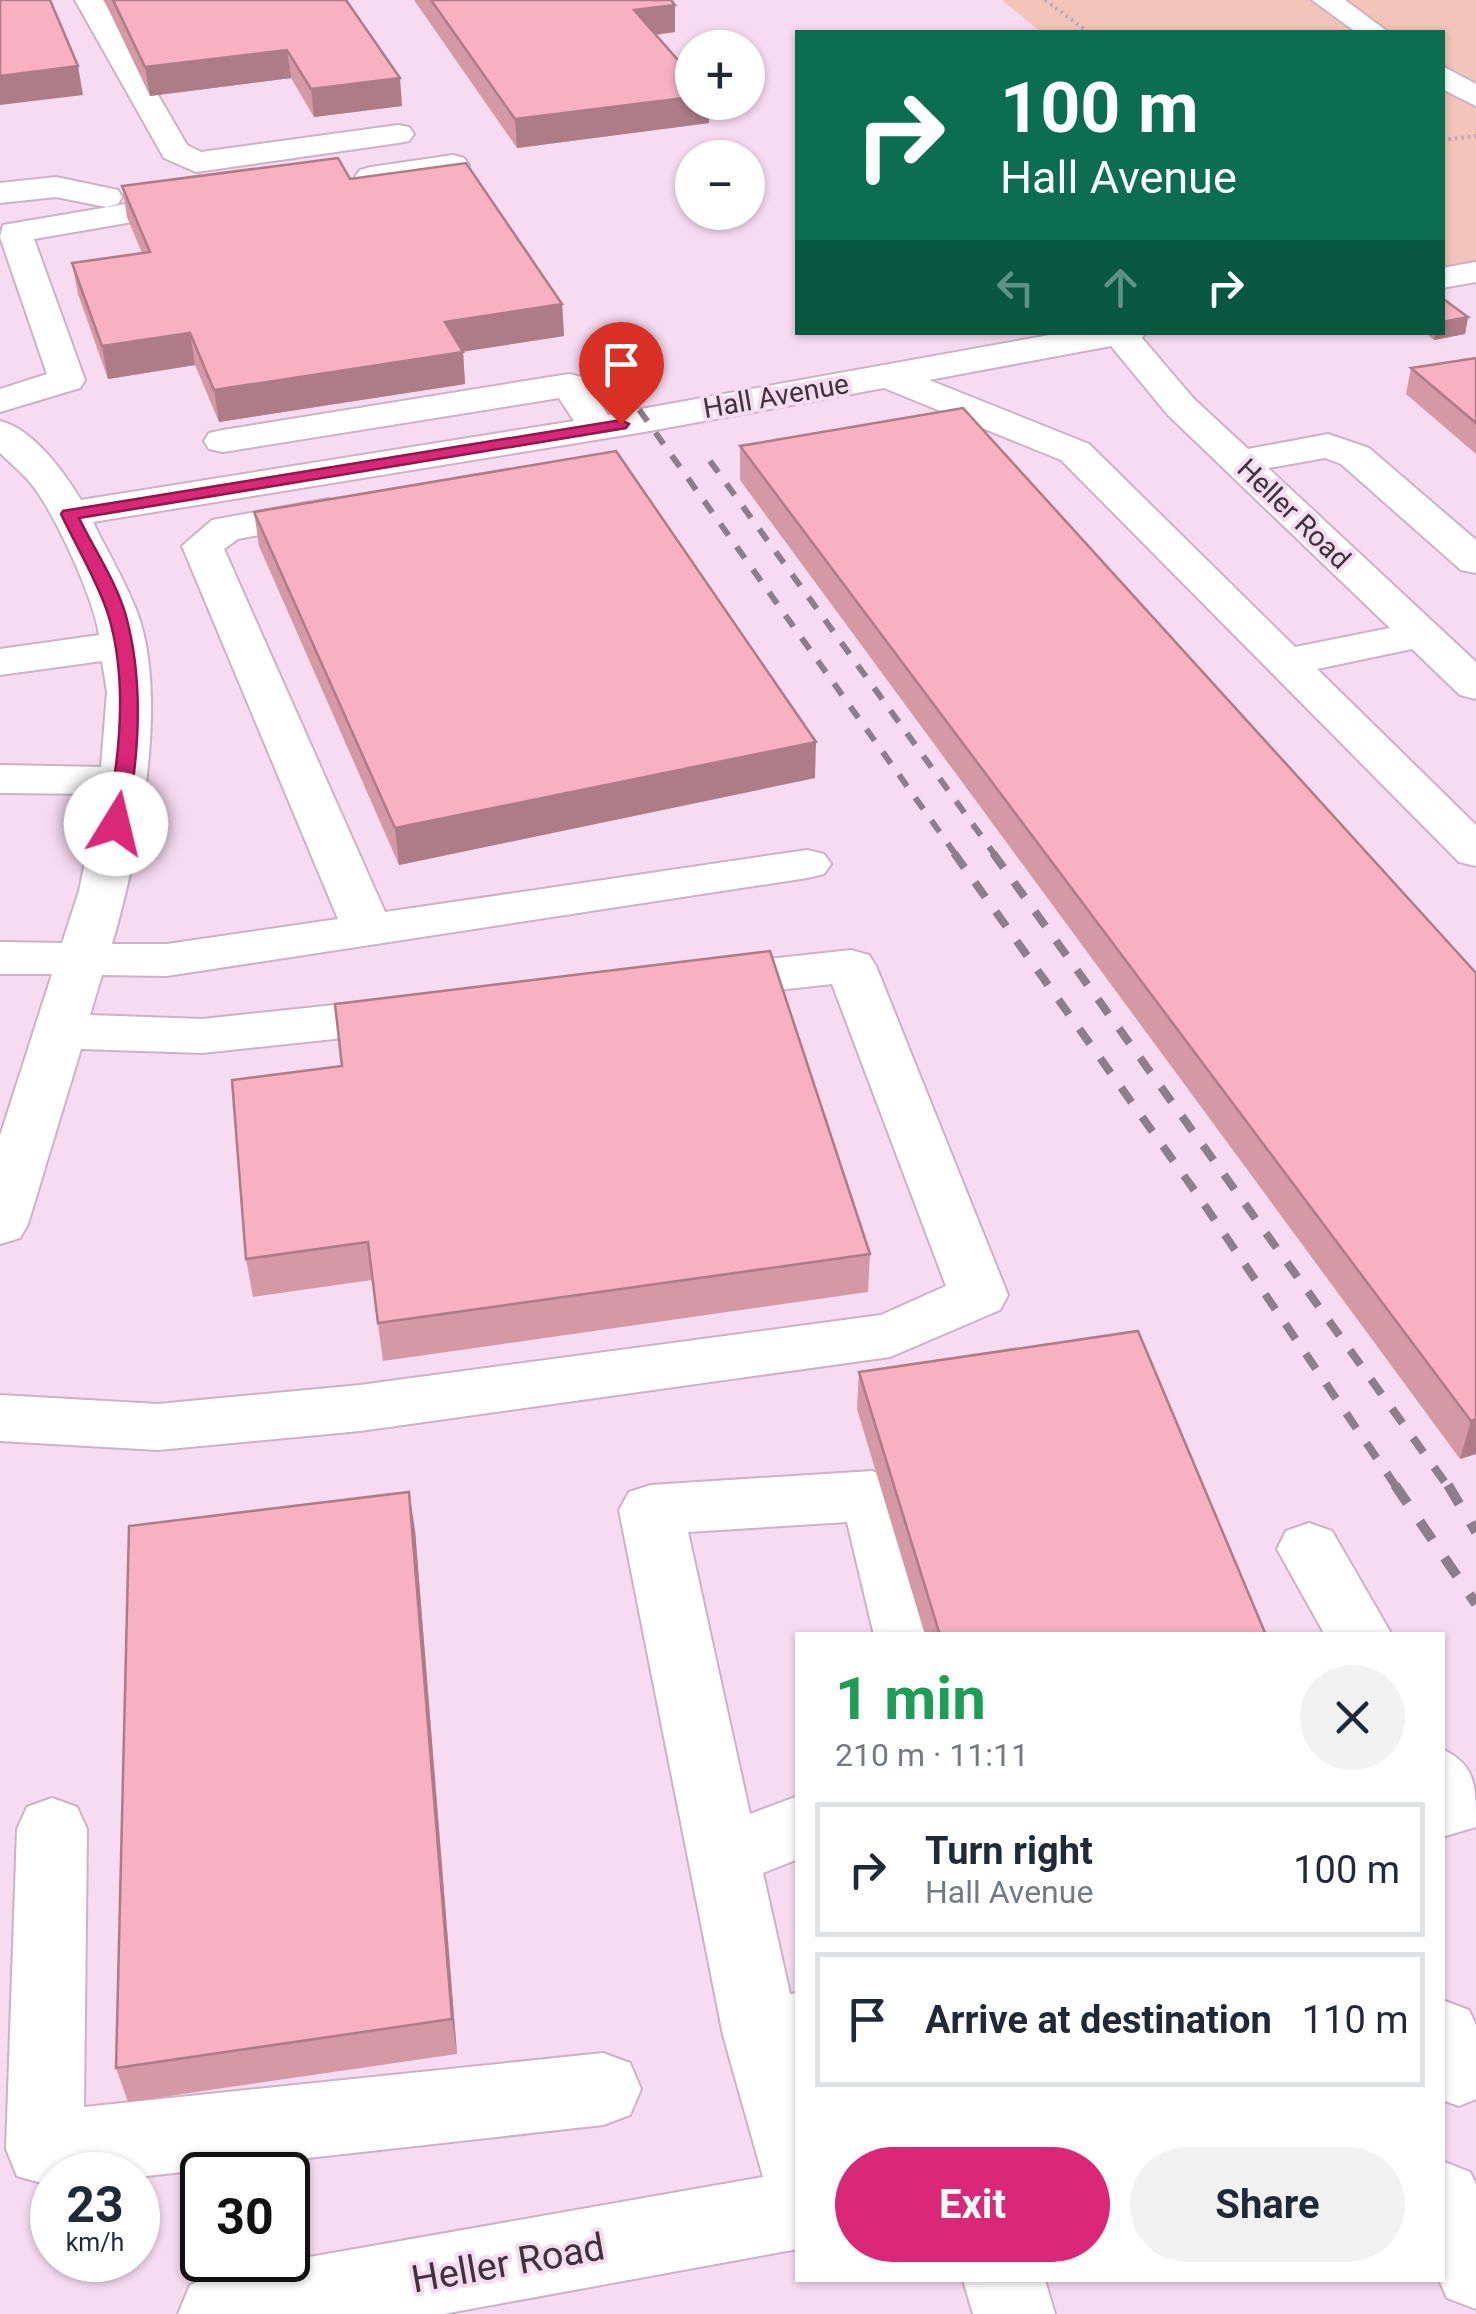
<!DOCTYPE html>
<html lang="en">
<head>
<meta charset="utf-8">
<style>
	:root { --surface:#fff; --page:#f2f2f3; --text:#1f2937; --muted:#747a83; --line:#e0e1e3; --accent:#db2777 }
	body { margin:0; font-family:Roboto,sans-serif; background:var(--page); color:var(--text); height:100vh; display:flex; flex-direction:column; font-size:38px; white-space:nowrap }
	* { box-sizing:border-box; margin:0 }
	p { font-size:32px; color:var(--muted) }
	.icon { flex:none; width:55px; height:55px; fill:none; stroke:currentColor; stroke-width:2; stroke-linecap:round; stroke-linejoin:round }
	.map { position:relative; flex:1; overflow:hidden }
	.side { position:absolute; left:795px; top:1632px; width:650px; height:650px; display:flex; flex-direction:column; background:var(--surface); border-radius:0px; box-shadow:0 2px 8px #0004 }
	.side>* { flex:none }
	.top-card { position:absolute; left:795px; top:30px; width:650px; height:305px; border-radius:0px; box-shadow:0 2px 8px #0004; background:#0b6e4f; color:#fff; overflow:hidden }
	.fabs { position:absolute; left:675px; top:30px; display:grid; gap:20px }
	.fabs a { display:grid; place-items:center; width:90px; height:90px; border-radius:50%; background:var(--surface); box-shadow:0 2px 8px #0004; font-size:50px }
	.speed { position:absolute; left:30px; top:2152px; display:flex; gap:20px; font-size:50px; font-weight:700; text-align:center }
	.speed>* { display:grid; place-content:center; width:130px; height:130px; border-radius:50%; background:var(--surface); box-shadow:0 2px 8px #0004; line-height:1 }
	.speed small { font-size:25px; font-weight:400 }
	.speed .limit { border:5px solid #111; border-radius:15px; background:#fff; color:#111 }
	.pin { position:absolute; display:grid; place-items:center; width:85px; height:85px; color:#fff; margin:-102px -42px; border-radius:50% 50% 50% 0; rotate:-45deg; box-shadow:0 0 10px #0007 }
	.pin .icon { rotate:45deg }
	.me { position:absolute; width:110px; margin:-55px; rotate:9deg; stroke-linejoin:round; filter:drop-shadow(0 0 8px #0008) }
	.turn { display:flex; align-items:center; gap:35px; height:210px; padding:0 40px; font-size:45px }
	.turn .icon { width:130px; height:130px; stroke-width:2.5 }
	.turn b { display:block; font-size:70px; line-height:85px }
	.lanes { display:flex; align-items:center; height:95px; padding:0 40px; background:#0003; justify-content:center; gap:50px; direction:ltr }
	.lanes .off { opacity:.35 }
	.round { display:grid; place-items:center; flex:none; width:105px; height:105px; border-radius:52px; background:var(--page) }
	.summary { display:flex; align-items:center; justify-content:space-between; height:170px; padding:0 40px }
	h1 { font-size:60px; font-weight:700; line-height:75px; color:#1e9e55 }
	.primary-button { display:flex; gap:20px; margin-top:auto; padding:20px 40px }
	.primary-button a { flex:1; height:115px; border-radius:60px; background:var(--accent); color:#fff; font-size:40px; font-weight:700; line-height:115px; text-align:center }
	.primary-button a+a { background:var(--page); color:var(--text) }
	ul { padding:0; list-style:none }
	li { display:flex; align-items:center; gap:30px; height:135px; margin:0 20px 15px; padding:0 20px; border:5px solid var(--line); border-radius:0px }
	li div { flex:1 }
	li b { display:block; font-size:38px }
	li em { font-style:normal }
	.map>svg:first-child { display:block }
</style>
</head>
<body>
<div class="map">
<svg width="1476" height="2314" viewBox="0 0 1476 2314">
	<rect width="100%" height="100%" fill="#f7dbf0"/>
	<polygon fill="#f3c4b8" points="1002,0 1476,0 1476,272 1443,278 1442,32 1041,32"/>
	<g fill="none" stroke-linecap="round" stroke-linejoin="round">
		<defs>
			<g id="minor">
				<polygon points="75,0 103,0 187,145 201,152 398,125 409,127 414,134 409,141 398,143 196,172 164,158"/>
				<polygon points="1312,0 1345,0 1388,32 1356,32"/>
				<polygon points="1442,66 1476,84 1476,106 1442,89"/>
				<polygon points="453,155 464,158 469,165 464,172 371,187 360,184 355,177 360,170 371,167"/>
				<polygon points="56,177 118,190 122,197 118,204 106,207 56,197 0,203 0,183"/>
				<polygon points="202,191 214,194 218,201 214,208 34,239 85,380 80,388 0,412 0,389 47,374 0,237 3,225"/>
				<polygon points="1476,262 1476,282 1442,288 1442,268"/>
				<path d="M1066,332H1146L1142,338L1194,399L1248,449L1328,434L1369,448L1476,540V573L1461,570L1341,464L1325,458L1268,468L1476,662V699L1460,695L1412,649L1317,669L1476,825V866L1459,862L1061,460L884,388L644,432L93,522C107,551 125,581 137,612C170,700 138,855 112,944H167L338,919L182,546L212,520L328,499L342,503L348,511L342,519L238,539L224,549L385,912L807,850L824,854L831,864L824,874L807,878L167,976L102,975L90,1015L202,1019L410,997L428,1002L436,1014L428,1026L410,1031L202,1053L81,1049L28,1224L20,1238L0,1244V1136L52,974H0V942L62,943L79,891L99,794L0,793V765L101,767L107,692L102,661L0,675V649L99,635C94,599 56,516 33,486C24,474 11,464 0,453V421C33,429 64,472 81,500L574,421L559,398L223,452L209,449L204,441L209,433L223,430L569,374L582,377L608,415ZM1111,346L1168,415L1390,628L1295,647L1089,444L929,380Z"/>
				<polygon points="851,950 869,955 876,966 1008,1295 1000,1310 890,1357 360,1431 158,1450 0,1441 0,1395 158,1404 360,1385 881,1315 946,1286 832,984 705,998 687,993 680,982 687,971 705,966"/>
				<polygon points="872,1471 894,1479 903,1496 940,1635 874,1635 847,1522 688,1532 750,1814 798,1796 798,1859 763,1873 790,1994 798,1993 798,2249 443,2314 178,2314 190,2285 219,2273 763,2177 723,2035 619,1510 629,1492 651,1485"/>
				<polygon points="1309,1523 1332,1531 1392,1635 1325,1635 1277,1549 1286,1531"/>
				<path d="M1442,1749C1476,1765 1476,1785 1476,1827L1442,1837Z"/>
				<polygon points="52,1798 77,1807 87,1829 84,2107 603,2053 630,2063 641,2089 630,2115 603,2125 138,2177 52,2175 52,2186 17,2176 6,2149 17,1829 27,1807"/>
				<polygon points="1442,2000 1469,2010 1476,2025 1476,2099 1459,2106 1442,2100"/>
				<polygon points="1442,2161 1470,2172 1476,2184 1476,2309 1447,2298 1439,2280 1442,2280"/>
				<polygon points="963,2280 1045,2280 1055,2314 973,2314"/>
			</g>
		</defs>
		<use href="#minor" stroke="#cdb2c6" stroke-width="4"/>
		<g stroke="#bda7b8" stroke-width="4" stroke-dasharray="2.5 4" stroke-linecap="butt">
			<polyline points="1045,0 1088,32"/>
			<polyline points="1442,140 1476,136"/>
		</g>
		<use href="#minor" fill="#fff" fill-rule="evenodd"/>
		<g stroke="#8e7d8a" stroke-width="6" stroke-dasharray="14 14" stroke-linecap="butt">
			<polyline points="623,387 956,855"/>
			<polyline points="710,461 995,855"/>
		</g>
		<g stroke="#8e7d8a" stroke-width="8" stroke-dasharray="18 18" stroke-linecap="butt">
			<polyline points="954,853 1197,1194 1397,1488"/>
			<polyline points="993,853 1449,1488"/>
		</g>
		<g stroke="#8e7d8a" stroke-width="10" stroke-dasharray="22 22" stroke-linecap="butt">
			<polyline points="1395,1485 1476,1604"/>
			<polyline points="1448,1485 1476,1532"/>
		</g>
	</g>
	<g fill="#d598a5">
		<polygon points="104,0 346,0 402,106 314,117 291,78 150,96"/>
		<polygon points="414,0 671,0 675,32 656,35 709,123 517,148"/>
		<polygon points="350,179 562,304 564,336 463,351 465,384 219,422 195,365 108,379 78,294 72,263 142,253 127,217 122,186"/>
		<polygon points="1468,317 1465,334 1434,340 1425,332 1442,332"/>
		<polygon points="1476,358 1476,454 1406,394 1411,368"/>
		<polygon points="740,446 1476,973 1476,1454 1460,1459 740,480"/>
		<polygon points="254,512 815,778 399,865 259,546"/>
		<polygon points="232,1080 870,1254 868,1292 383,1361 372,1280 253,1297 246,1259"/>
		<polygon points="859,1372 1266,1635 925,1635 857,1409"/>
		<polygon points="415,1530 457,2054 128,2102 116,2068"/>
	</g>
	<g fill="#ae7c86">
		<polygon points="675,5 675,32 635,37 634,10"/>
		<polygon points="287,50 291,78 150,96 145,67"/>
		<polygon points="78,66 83,95 0,105 0,76"/>
		<polygon points="400,78 402,106 314,117 311,89"/>
		<polygon points="692,97 692,102 708,102 709,123 517,148 515,119"/>
		<polygon points="562,304 564,336 448,354 445,322"/>
		<polygon points="1468,317 1465,334 1434,340 1436,332 1442,332 1442,322"/>
		<polygon points="190,333 195,365 108,379 102,346"/>
		<polygon points="463,352 465,384 219,422 214,390"/>
		<polygon points="816,742 815,778 399,865 395,828"/>
		<polygon points="1476,1419 1476,1454 1460,1459 1471,1421"/>
		<polygon points="409,1492 415,1530 457,2054 452,2019"/>
	</g>
	<g fill="#f8b1c0" stroke="#ae7c86" stroke-width="2.5">
		<polygon points="0,0 50,0 78,66 0,76"/>
		<polygon points="113,0 346,0 400,78 311,89 287,50 145,67"/>
		<polygon points="431,0 671,0 675,5 634,10 692,76 692,97 515,119"/>
		<polygon points="338,158 350,179 466,163 562,304 445,322 463,352 214,390 190,333 102,346 72,263 150,252 122,186"/>
		<polygon points="1442,298 1468,317 1442,322"/>
		<polygon points="1476,358 1476,423 1411,368"/>
		<polygon points="963,408 1476,973 1476,1419 1471,1421 740,446"/>
		<polygon points="616,451 816,742 395,828 254,512"/>
		<polygon points="770,951 870,1254 378,1323 368,1242 246,1259 232,1080 342,1066 335,1004"/>
		<polygon points="1138,1331 1266,1635 940,1635 859,1372"/>
		<polygon points="409,1492 452,2019 116,2068 129,1526"/>
	</g>
	<path fill="#db2777" stroke="#8e194d" stroke-width="2.5" d="M621,420L629,424L626,428L79,518C94,549 117,583 126,616C144,682 139,757 126,824L123,828H109L106,824C120,758 128,679 108,614C97,580 76,546 61,514L63,511Z"/>
	<g text-anchor="middle" dominant-baseline="central" stroke-width="8" stroke-linejoin="round" paint-order="stroke">
		<g font-size="28" fill="#3d333b" stroke="#f7dbf0">
			<text transform="translate(776 396) rotate(-10)">Hall Avenue</text>
			<text transform="translate(1294 514) rotate(44)">Heller Road</text>
		</g>
		<g font-size="38" fill="#3d333b" stroke="#f7dbf0">
			<text transform="translate(508 2263) rotate(-10)">Heller Road</text>
		</g>
	</g>
</svg>
<div class="fabs">
<a>+</a>
<a>−</a>
</div>
<div class="speed"><div>23<small>km/h</small></div><div class="limit">30</div></div>
<div class="pin" style="left:621px;top:424px;background:#d93025"><svg class="icon" aria-label="arrive" viewBox="0 0 24 24"><path d="M6 21V4h12l-3 4 3 4H6"/></svg></div>
<svg class="me" style="left:116px;top:824px" viewBox="-20 -20 40 40"><circle r="19" fill="#fff"/><path d="M0-13L10 11 0 6-10 11z" fill="#db2777"/></svg>
<div class="top-card">
<div class="turn"><svg class="icon" aria-label="right" viewBox="0 0 24 24"><path d="M7 20v-9h11M14 6l5 5-5 5"/></svg><div><b>100 m</b>Hall Avenue</div></div>
<div class="lanes"><svg class="icon off" aria-label="left" viewBox="0 0 24 24"><path d="M17 20v-9H6M10 6l-5 5 5 5"/></svg><svg class="icon off" aria-label="ahead" viewBox="0 0 24 24"><path d="M12 20V5M6 11l6-6 6 6"/></svg><svg class="icon" aria-label="right" viewBox="0 0 24 24"><path d="M7 20v-9h11M14 6l5 5-5 5"/></svg></div>
</div>
<section class="side">
<div class="summary"><div><h1>1 min</h1><p>210 m · 11:11</p></div><a class="round"><svg class="icon" aria-label="close" viewBox="0 0 24 24"><path d="M6 6l12 12M18 6L6 18"/></svg></a></div>
<ul>
<li><svg class="icon" aria-label="right" viewBox="0 0 24 24"><path d="M7 20v-9h11M14 6l5 5-5 5"/></svg><div><b>Turn right</b><p>Hall Avenue</p></div><em>100 m</em></li>
<li><svg class="icon" aria-label="arrive" viewBox="0 0 24 24"><path d="M6 21V4h12l-3 4 3 4H6"/></svg><div><b>Arrive at destination</b></div><em>110 m</em></li>
</ul>
<div class="primary-button"><a>Exit</a><a>Share</a></div>
</section>
</div>
</body>
</html>
